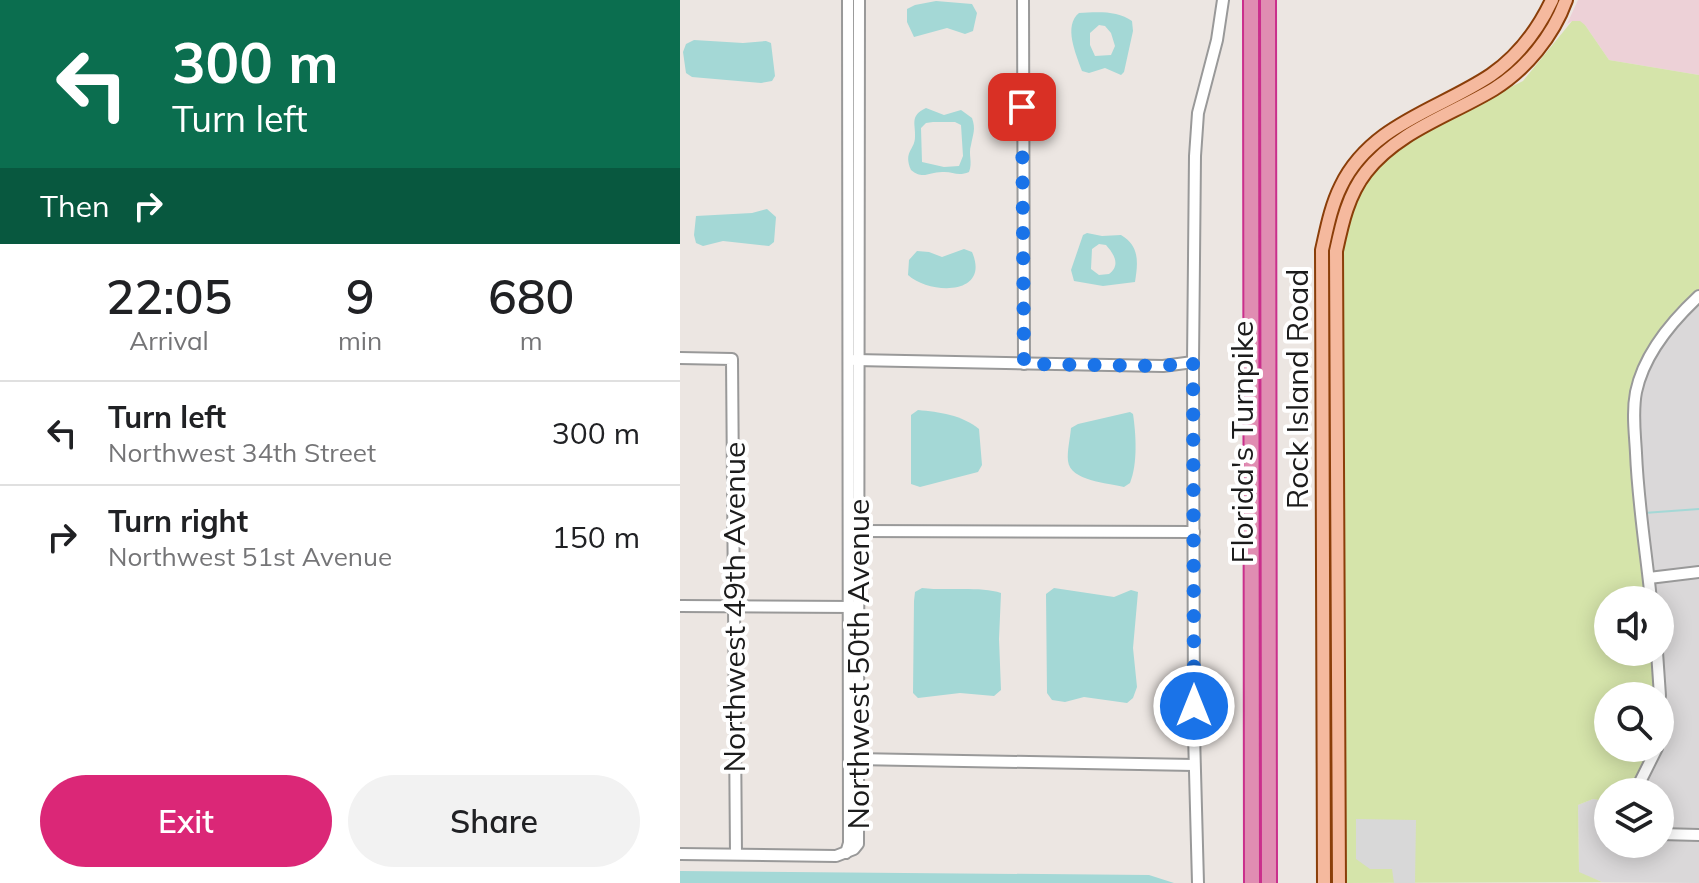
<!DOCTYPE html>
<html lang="en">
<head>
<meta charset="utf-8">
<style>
	:root { --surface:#fff; --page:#f2f2f2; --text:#202124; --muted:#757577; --line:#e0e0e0; --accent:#db2777 }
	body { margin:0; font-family:Mulish,sans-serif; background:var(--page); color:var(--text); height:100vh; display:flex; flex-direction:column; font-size:30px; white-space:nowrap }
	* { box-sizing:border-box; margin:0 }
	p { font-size:26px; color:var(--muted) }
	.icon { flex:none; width:44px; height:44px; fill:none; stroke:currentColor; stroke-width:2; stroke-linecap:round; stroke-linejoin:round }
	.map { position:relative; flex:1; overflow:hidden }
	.panel { display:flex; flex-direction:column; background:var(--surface); width:680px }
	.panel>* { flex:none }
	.top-card { background:#0b6e4f; color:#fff; overflow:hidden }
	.buttons { position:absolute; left:914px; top:586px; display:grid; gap:16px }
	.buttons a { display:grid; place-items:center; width:80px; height:80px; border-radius:50%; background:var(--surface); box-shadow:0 4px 20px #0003; font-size:40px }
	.pin { position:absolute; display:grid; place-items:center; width:68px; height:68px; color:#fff; margin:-34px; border-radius:16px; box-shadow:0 4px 12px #0006 }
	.me { position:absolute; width:88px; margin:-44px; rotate:0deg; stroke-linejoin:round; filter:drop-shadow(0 0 6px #0008) }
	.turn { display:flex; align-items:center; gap:28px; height:168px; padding:0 40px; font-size:36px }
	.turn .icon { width:104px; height:104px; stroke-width:2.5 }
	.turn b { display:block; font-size:56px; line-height:68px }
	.then { display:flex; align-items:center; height:76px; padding:0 40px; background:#0003; gap:16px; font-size:30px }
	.eta { display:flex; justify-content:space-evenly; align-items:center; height:136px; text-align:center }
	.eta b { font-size:48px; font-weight:600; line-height:56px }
	.cta { display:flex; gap:16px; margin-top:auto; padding:16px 40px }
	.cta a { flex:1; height:92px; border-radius:48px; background:var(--accent); color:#fff; font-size:32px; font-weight:600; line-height:92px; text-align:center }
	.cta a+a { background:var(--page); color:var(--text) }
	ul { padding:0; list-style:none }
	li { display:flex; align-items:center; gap:24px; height:104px; padding:0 40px; border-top:2px solid var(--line) }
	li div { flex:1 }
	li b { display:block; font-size:30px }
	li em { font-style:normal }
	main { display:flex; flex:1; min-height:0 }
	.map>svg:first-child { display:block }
</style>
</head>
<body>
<main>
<section class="panel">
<div class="top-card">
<div class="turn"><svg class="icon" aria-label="left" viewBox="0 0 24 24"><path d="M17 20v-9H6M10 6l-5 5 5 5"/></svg><div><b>300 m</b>Turn left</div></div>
<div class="then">Then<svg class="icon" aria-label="right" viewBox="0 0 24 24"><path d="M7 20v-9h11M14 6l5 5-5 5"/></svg></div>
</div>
<div class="eta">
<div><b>22:05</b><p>Arrival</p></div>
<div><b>9</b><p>min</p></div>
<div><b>680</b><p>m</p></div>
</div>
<ul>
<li><svg class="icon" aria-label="left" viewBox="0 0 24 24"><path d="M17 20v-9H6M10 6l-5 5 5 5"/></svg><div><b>Turn left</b><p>Northwest 34th Street</p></div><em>300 m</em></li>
<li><svg class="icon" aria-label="right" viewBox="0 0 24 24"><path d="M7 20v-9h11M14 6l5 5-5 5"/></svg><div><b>Turn right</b><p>Northwest 51st Avenue</p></div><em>150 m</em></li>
</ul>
<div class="cta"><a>Exit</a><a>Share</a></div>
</section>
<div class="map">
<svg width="1019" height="883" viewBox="0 0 1019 883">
	<rect width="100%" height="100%" fill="#ece6e2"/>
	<polygon fill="#dad8d9" points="1019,296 1019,883 922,882 899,873 898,805 913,799 928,801 928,844 980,844 980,792 947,792 980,748 980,600 971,600 960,513 956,390 977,341"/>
	<polygon fill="#edd1d7" points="898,0 1019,0 1019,75 929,60 905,25 892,21 887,24"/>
	<path fill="#d5e4aa" d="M892,21H900L905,25L929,60L1019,75V296L998,315L956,390L953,415L971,600H928V652H977L980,696H928V748H977C962,778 965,792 928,792L927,801L913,799L898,805L899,872L922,882L662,883L659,253L673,194L705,157L756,124L843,81Z"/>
	<polygon fill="#d8d8d8" points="676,819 736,820 735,883 714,883 712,869 690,869 676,859"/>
	<g fill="#a4d8d6" fill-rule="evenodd">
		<polygon points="256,1 292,4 297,13 293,31 285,34 267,28 234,37 227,22 227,9 235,5"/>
		<path d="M399,13C415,12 438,10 452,21L453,31L444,72L441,75L425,68L409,73L402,71C396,54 383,26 399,13ZM419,25L425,26L431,33L435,46L431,55L415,56L410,45V33Z"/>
		<polygon points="14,40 63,43 86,41 91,43 95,76 92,81 81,83 12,77 6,73 3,52 6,44"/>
		<path d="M246,108L264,115L281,110L292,118C296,130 293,133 291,145C288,155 293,162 289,172C277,177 273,171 262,172C249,172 243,180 231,170C223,151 235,150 235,137C236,124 229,116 246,108ZM253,122H275L281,125L283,156L279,166L264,167L242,162L241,128L246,123Z"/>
		<polygon points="87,209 96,217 94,242 89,246 43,241 23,246 16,243 14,235 16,216 72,213"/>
		<path d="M407,233L422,236L441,235C460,246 458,263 455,282L423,286L394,281L391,270L403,235ZM419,244L426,245C434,254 441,265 429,274L419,275L411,269L412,249Z"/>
		<path d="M284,249L292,252C311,296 250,295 228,275L229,260L237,251L249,252L262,257Z"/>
		<path d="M238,410C259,412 282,415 299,429L302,465L298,472L240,487L231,484V415Z"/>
		<path d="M450,412L453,414C456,434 458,464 450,483L444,487C428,483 390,481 388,461C387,451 390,439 391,428L398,424Z"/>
		<path d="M242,588C266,591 301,586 321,593L319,639L321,690L314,696L280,693L238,698L233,693L234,601L235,592Z"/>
		<polygon points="374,588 434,597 451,590 458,592 453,648 457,687 453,698 447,703 404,697 385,702 372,700 367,693 366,594"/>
		<polygon points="0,871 469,875 494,883 0,883"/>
	</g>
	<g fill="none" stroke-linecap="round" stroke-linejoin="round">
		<polyline stroke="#a4d8d6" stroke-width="2" points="964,513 1019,509"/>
		<defs>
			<g id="minor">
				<polyline points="343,0 344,364"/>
				<polyline points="0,358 52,359 56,854"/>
				<polyline points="175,360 483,366 513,362"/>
				<polyline points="176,531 514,532"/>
				<polyline points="969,578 1019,572"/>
				<path d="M971,600C966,551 958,503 956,453C955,433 952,413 956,392C964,354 991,322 1019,296"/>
				<polyline points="0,606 174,607"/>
				<polyline points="977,652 980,696"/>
				<polyline points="980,703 980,732"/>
				<polyline points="175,759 514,765"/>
				<polyline points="950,792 958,786 977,748"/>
				<polyline points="928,812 928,815"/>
				<polyline points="980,834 1019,835"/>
				<polyline points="166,853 169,843 168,0"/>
				<polyline points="0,854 156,856 174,849 178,844 179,0"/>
				<polyline points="518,883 514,734 513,362 515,156 518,113 537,40 543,0"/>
			</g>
			<g id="major">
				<path d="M644,883L642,250C647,228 651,206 661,186C691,124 759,110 811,75C838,56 858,30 872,0"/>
				<path d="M659,883L656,251C662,223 668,195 686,172C718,131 771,115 814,89C846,69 873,36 886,0"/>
			</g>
			<g id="highway">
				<polyline points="571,0 572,883"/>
				<polyline points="588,0 589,883"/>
			</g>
		</defs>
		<use href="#minor" stroke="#999" stroke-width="14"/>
		<use href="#major" stroke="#8a3e09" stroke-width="16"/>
		<use href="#highway" stroke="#ca2f8c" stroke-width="18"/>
		<use href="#minor" stroke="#fff" stroke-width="10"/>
		<use href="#major" stroke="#f5b99e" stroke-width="12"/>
		<use href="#highway" stroke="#e08db2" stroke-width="14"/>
	</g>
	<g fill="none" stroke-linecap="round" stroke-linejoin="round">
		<polyline stroke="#1a73e8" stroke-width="14" stroke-dasharray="0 25.2" points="342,107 344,364 483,366 513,362 514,706"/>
	</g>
	<g text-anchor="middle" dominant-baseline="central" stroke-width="8" stroke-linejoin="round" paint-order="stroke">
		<g font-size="30" fill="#1c1c1c" stroke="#fff">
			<text transform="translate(617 389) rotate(-90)">Rock Island Road</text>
			<text transform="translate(562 442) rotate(-90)">Florida's Turnpike</text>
			<text transform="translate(54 607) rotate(-90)">Northwest 49th Avenue</text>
			<text transform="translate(178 664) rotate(-90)">Northwest 50th Avenue</text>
		</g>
	</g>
</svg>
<div class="buttons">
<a><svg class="icon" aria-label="sound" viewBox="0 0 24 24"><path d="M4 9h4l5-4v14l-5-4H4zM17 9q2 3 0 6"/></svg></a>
<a><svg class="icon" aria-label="search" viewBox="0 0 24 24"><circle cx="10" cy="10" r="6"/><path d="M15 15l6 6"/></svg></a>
<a><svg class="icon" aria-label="layers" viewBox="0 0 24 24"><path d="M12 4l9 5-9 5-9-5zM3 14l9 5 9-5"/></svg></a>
</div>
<div class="pin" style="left:342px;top:107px;background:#d93025"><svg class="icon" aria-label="arrive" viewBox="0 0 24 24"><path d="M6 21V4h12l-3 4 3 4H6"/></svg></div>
<svg class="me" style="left:514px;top:706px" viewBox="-20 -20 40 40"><circle r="17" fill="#1a73e8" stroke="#fff" stroke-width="3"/><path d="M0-11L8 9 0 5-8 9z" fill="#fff"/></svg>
</div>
</main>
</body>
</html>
